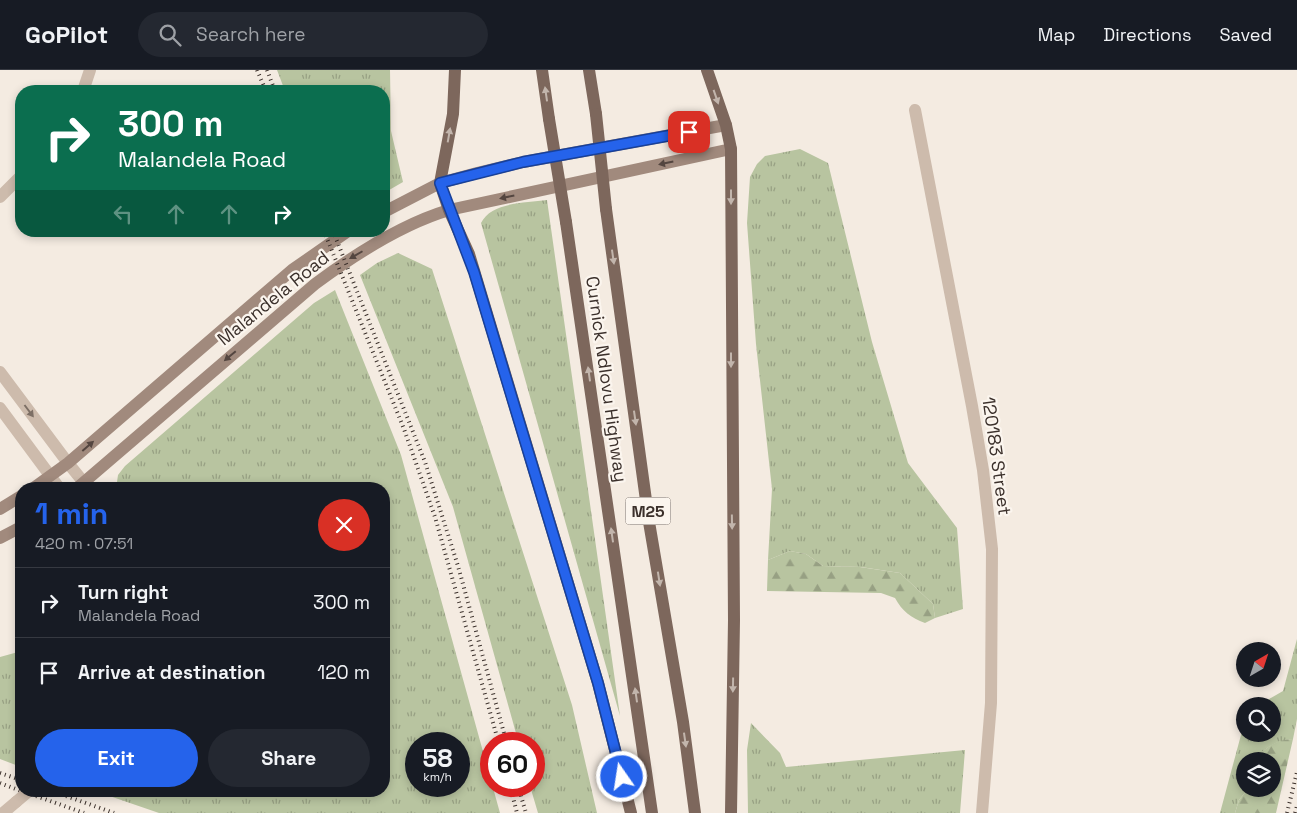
<!DOCTYPE html>
<html lang="en">
<head>
<meta charset="utf-8">
<style>
	:root { --surface:#171b24; --page:#242831; --text:#f1f3f6; --muted:#9ea1a6; --line:#363941; --accent:#2563eb }
	body { margin:0; font-family:"Space Grotesk",sans-serif; background:var(--page); color:var(--text); height:100vh; display:flex; flex-direction:column; font-size:19px; white-space:nowrap }
	* { box-sizing:border-box; margin:0 }
	p { font-size:16px; color:var(--muted) }
	.icon { flex:none; width:28px; height:28px; fill:none; stroke:currentColor; stroke-width:2; stroke-linecap:round; stroke-linejoin:round }
	.map { position:relative; flex:1; overflow:hidden }
	.side { position:absolute; left:15px; top:412px; width:375px; height:315px; display:flex; flex-direction:column; background:var(--surface); border-radius:20px; box-shadow:0 2px 8px #0003 }
	.side>* { flex:none }
	.banner { position:absolute; left:15px; top:15px; width:375px; height:152px; border-radius:20px; box-shadow:0 2px 8px #0003; background:#0b6e4f; color:#fff; overflow:hidden }
	.needle { width:32px; rotate:39deg }
	.fabs { position:absolute; left:1236px; top:572px; display:grid; gap:10px }
	.fabs a { display:grid; place-items:center; width:45px; height:45px; border-radius:50%; background:var(--surface); box-shadow:0 2px 8px #0003; font-size:25px }
	.speed { position:absolute; left:405px; top:662px; display:flex; gap:10px; font-size:25px; font-weight:700; text-align:center }
	.speed>* { display:grid; place-content:center; width:65px; height:65px; border-radius:50%; background:var(--surface); box-shadow:0 2px 8px #0003; line-height:1 }
	.speed small { font-size:12px; font-weight:400 }
	.speed .limit { border:8px solid #d22; background:#fff; color:#111 }
	.pin { position:absolute; display:grid; place-items:center; width:42px; height:42px; color:#fff; margin:-21px; border-radius:10px; box-shadow:0 2px 8px #0006 }
	.me { position:absolute; width:55px; margin:-28px; rotate:347deg; stroke-linejoin:round; filter:drop-shadow(0 0 4px #0008) }
	.turn { display:flex; align-items:center; gap:18px; height:105px; padding:0 20px; font-size:22px }
	.turn .icon { width:65px; height:65px; stroke-width:2.5 }
	.turn b { display:block; font-size:35px; line-height:42px }
	.lanes { display:flex; align-items:center; height:48px; padding:0 20px; background:#0003; justify-content:center; gap:25px; direction:ltr }
	.lanes .off { opacity:.35 }
	.round { display:grid; place-items:center; flex:none; width:52px; height:52px; border-radius:26px; background:var(--page) }
	.headline { display:flex; align-items:center; justify-content:space-between; height:85px; padding:0 20px }
	h1 { font-size:30px; font-weight:700; line-height:38px; color:var(--accent) }
	.button { display:flex; gap:10px; margin-top:auto; padding:10px 20px }
	.button a { flex:1; height:58px; border-radius:30px; background:var(--accent); color:#fff; font-size:20px; font-weight:700; line-height:58px; text-align:center }
	.button a+a { background:var(--page); color:var(--text) }
	ul { padding:0; list-style:none }
	li { display:flex; align-items:center; gap:15px; height:70px; padding:0 20px; border-top:1px solid var(--line) }
	li div { flex:1 }
	li b { display:block; font-size:19px }
	li em { font-style:normal }
	header { display:flex; align-items:center; gap:30px; box-sizing:border-box; height:70px; padding:0 25px; background:var(--surface); border-bottom:1px solid var(--line) }
	header strong { font-size:24px }
	nav { display:flex; gap:28px; margin-inline-start:auto; font-size:18px }
	.search { width:350px; height:45px; background:var(--page); display:flex; align-items:center; gap:12px; box-sizing:border-box; padding:0 18px; border-radius:28px; color:var(--muted); font-size:19px }
	.map>svg:first-child { display:block }
</style>
</head>
<body>
<header>
<strong>GoPilot</strong>
<div class="search"><svg class="icon" aria-label="search" viewBox="0 0 24 24"><circle cx="10" cy="10" r="6"/><path d="M15 15l6 6"/></svg>Search here</div>
<nav><a>Map</a><a>Directions</a><a>Saved</a></nav>
</header>
<div class="map">
<svg width="1297" height="743" viewBox="0 0 1297 743">
	<defs>
		<pattern id="grass-tufts" width="24" height="20" patternUnits="userSpaceOnUse" patternTransform="scale(1.25)"><rect width="24" height="20" fill="#b8c4a0"/><path d="M3 7l-1-3M5 7V3M7 7l1-3M15 17l-1-3M17 17v-4M19 17l1-3" fill="none" stroke="#97a083"/></pattern>
		<pattern id="forest-firs" width="22" height="20" patternUnits="userSpaceOnUse" patternTransform="scale(1.25)"><rect width="22" height="20" fill="#b8c4a0"/><path d="M5 1l3.5 6h-7zM16 11l3.5 6h-7z" fill="#97a083"/></pattern>
	</defs>
	<rect width="100%" height="100%" fill="#f4ebe1"/>
	<g fill="url(#grass-tufts)" fill-rule="evenodd">
		<polygon points="277,0 390,0 391,61 403,112 384,123 384,21 285,21"/>
		<polygon points="800,79 828,93 872,272 908,393 957,458 963,539 935,548 933,534 900,503 861,497 823,496 806,484 790,481 768,490 772,419 756,274 747,153 750,107 757,94 765,86"/>
		<path d="M547,130L620,646L481,153C491,132 525,133 547,130Z"/>
		<polygon points="398,183 432,199 572,635 597,743 538,743 530,716 534,716 534,674 519,674 453,437 360,205 377,193"/>
		<path d="M335,220L401,385L500,743H159L95,721H384V419H116L118,405L125,396L314,233ZM416,674H459V716H416Z"/>
		<polygon points="21,567 21,697 0,689 0,587 18,582"/>
		<path d="M1297,569V649L1293,669C1274,671 1265,678 1253,691H1245V719H1248L1239,730L1235,743H1220L1245,650V664H1272V636H1257L1283,621Z"/>
		<polygon points="751,653 780,683 786,697 965,680 960,743 748,743 747,680"/>
	</g>
	<g fill="url(#forest-firs)">
		<path d="M790,481L806,484L823,496L860,497L900,503L933,534L935,548L925,553C911,548 902,541 895,528L881,523L767,521L768,490Z"/>
		<path d="M1293,669L1276,743H1235L1239,730L1248,719H1272V691H1253C1265,678 1274,670 1293,669Z"/>
	</g>
	<g fill="none" stroke-linecap="round" stroke-linejoin="round">
		<g stroke="#cdbbac" stroke-width="12">
			<polyline points="83,21 90,0"/>
			<polyline points="915,40 972,336 983,400 992,479 991,633 982,743"/>
			<polyline points="0,127 21,106"/>
			<polyline points="0,302 68,393 89,419"/>
			<polyline points="0,338 60,419"/>
			<polyline points="3,743 16,732"/>
		</g>
		<g stroke="#a18a7d" stroke-width="12">
			<polyline points="384,142 440,113 477,103 523,92 726,55"/>
			<polyline points="32,419 68,393 292,200 348,161"/>
			<path d="M76,419L315,214C354,185 402,154 449,140L731,79"/>
			<polyline points="0,439 21,426"/>
			<polyline points="0,468 21,457"/>
		</g>
		<g stroke="#7d675c" stroke-width="12">
			<polyline points="455,0 453,44 440,113 449,140 469,184 598,613 631,743"/>
			<polyline points="542,0 549,49"/>
			<polyline points="589,0 596,44"/>
			<polyline points="707,0 726,55 731,79 734,550 731,743"/>
			<polyline points="606,139 649,452 683,652 695,743"/>
			<polyline points="566,152 652,743"/>
		</g>
		<g stroke="#3b302b" stroke-width="4" stroke-dasharray="1 4" stroke-linecap="butt">
			<polyline points="257,0 266,21"/>
			<polyline points="267,0 275,21"/>
			<polyline points="324,161 404,359 435,447 499,674"/>
			<polyline points="333,161 425,392 458,496 507,674"/>
			<polyline points="0,703 21,710"/>
			<polyline points="0,713 21,721"/>
			<polyline points="510,716 517,743"/>
			<polyline points="518,716 526,743"/>
			<polyline points="22,721 84,743"/>
			<polyline points="52,721 114,743"/>
			<polyline points="1287,743 1297,702"/>
			<polyline points="1295,743 1297,736"/>
		</g>
		<polyline stroke="#cdbbac" stroke-width="12" points="16,732 29,721"/>
		<g stroke="#7d675c" stroke-width="12">
			<polyline points="596,44 606,139"/>
			<polyline points="549,49 566,152"/>
		</g>
	</g>
	<defs><path id="oneway-solid" d="M-6-.8H1V-3.2L6.5 0L1 3.2V.8H-6Z" transform="scale(1.25)"/></defs>
	<g fill="#c2b5ac">
		<use href="#oneway-solid" transform="translate(546 24) rotate(-98)"/>
		<use href="#oneway-solid" transform="translate(716 27) rotate(71)"/>
		<use href="#oneway-solid" transform="translate(449 65) rotate(-80)"/>
		<use href="#oneway-solid" transform="translate(731 127) rotate(90)"/>
		<use href="#oneway-solid" transform="translate(613 187) rotate(82)"/>
		<use href="#oneway-solid" transform="translate(731 290) rotate(90)"/>
		<use href="#oneway-solid" transform="translate(589 304) rotate(-98)"/>
		<use href="#oneway-solid" transform="translate(635 348) rotate(82)"/>
		<use href="#oneway-solid" transform="translate(732 452) rotate(89)"/>
		<use href="#oneway-solid" transform="translate(612 465) rotate(-98)"/>
		<use href="#oneway-solid" transform="translate(659 509) rotate(81)"/>
		<use href="#oneway-solid" transform="translate(733 615) rotate(91)"/>
		<use href="#oneway-solid" transform="translate(636 625) rotate(-98)"/>
		<use href="#oneway-solid" transform="translate(685 670) rotate(82)"/>
	</g>
	<g fill="#544640">
		<use href="#oneway-solid" transform="translate(666 93) rotate(168)"/>
		<use href="#oneway-solid" transform="translate(507 127) rotate(168)"/>
		<use href="#oneway-solid" transform="translate(356 185) rotate(150)"/>
		<use href="#oneway-solid" transform="translate(230 286) rotate(140)"/>
		<use href="#oneway-solid" transform="translate(88 376) rotate(-41)"/>
	</g>
	<use fill="#7d6f65" href="#oneway-solid" transform="translate(29 341) rotate(53)"/>
	<g fill="none" stroke-linecap="round" stroke-linejoin="round">
		<defs>
			<polyline id="route" points="622,707 598,613 474,202 440,113 523,92 689,62"/>
		</defs>
		<use href="#route" stroke="#184099" stroke-width="12"/>
		<use href="#route" stroke="#2563eb" stroke-width="9"/>
	</g>
	<g text-anchor="middle" dominant-baseline="central" stroke-width="4.5" stroke-linejoin="round" paint-order="stroke">
		<rect fill="#fbf5ee" stroke="#756b66" stroke-width="1" x="625.5" y="427.5" width="45" height="27" rx="4"/>
		<g font-size="16" font-weight="bold" fill="#3b302b">
			<text x="648" y="441">M25</text>
		</g>
		<g font-size="18" fill="#3b302b" stroke="#fbf5ee">
			<text transform="translate(273 228) rotate(-39)">Malandela Road</text>
			<text transform="translate(607 309) rotate(82)">Curnick Ndlovu Highway</text>
			<text transform="translate(997 386) rotate(82)">120183 Street</text>
		</g>
	</g>
</svg>
<div class="fabs">
<a><svg class="needle" viewBox="-14 -14 28 28"><path d="M0-13l5 13h-10z" fill="#e53935"/><path d="M0 13l5-13h-10z" fill="#9ea1a6"/></svg></a>
<a><svg class="icon" aria-label="search" viewBox="0 0 24 24"><circle cx="10" cy="10" r="6"/><path d="M15 15l6 6"/></svg></a>
<a><svg class="icon" aria-label="layers" viewBox="0 0 24 24"><path d="M12 4l9 5-9 5-9-5zM3 14l9 5 9-5"/></svg></a>
</div>
<div class="speed"><div>58<small>km/h</small></div><div class="limit">60</div></div>
<div class="pin" style="left:689px;top:62px;background:#d93025"><svg class="icon" aria-label="arrive" viewBox="0 0 24 24"><path d="M6 21V4h12l-3 4 3 4H6"/></svg></div>
<svg class="me" style="left:622px;top:707px" viewBox="-20 -20 40 40"><circle r="17" fill="#2563eb" stroke="#fff" stroke-width="3"/><path d="M0-11L8 9 0 5-8 9z" fill="#fff"/></svg>
<div class="banner">
<div class="turn"><svg class="icon" aria-label="right" viewBox="0 0 24 24"><path d="M7 20v-9h11M14 6l5 5-5 5"/></svg><div><b>300 m</b>Malandela Road</div></div>
<div class="lanes"><svg class="icon off" aria-label="left" viewBox="0 0 24 24"><path d="M17 20v-9H6M10 6l-5 5 5 5"/></svg><svg class="icon off" aria-label="ahead" viewBox="0 0 24 24"><path d="M12 20V5M6 11l6-6 6 6"/></svg><svg class="icon off" aria-label="ahead" viewBox="0 0 24 24"><path d="M12 20V5M6 11l6-6 6 6"/></svg><svg class="icon" aria-label="right" viewBox="0 0 24 24"><path d="M7 20v-9h11M14 6l5 5-5 5"/></svg></div>
</div>
<section class="side">
<div class="headline"><div><h1>1 min</h1><p>420 m · 07:51</p></div><a class="round" style="background:#d93025;color:#fff"><svg class="icon" aria-label="close" viewBox="0 0 24 24"><path d="M6 6l12 12M18 6L6 18"/></svg></a></div>
<ul>
<li><svg class="icon" aria-label="right" viewBox="0 0 24 24"><path d="M7 20v-9h11M14 6l5 5-5 5"/></svg><div><b>Turn right</b><p>Malandela Road</p></div><em>300 m</em></li>
<li><svg class="icon" aria-label="arrive" viewBox="0 0 24 24"><path d="M6 21V4h12l-3 4 3 4H6"/></svg><div><b>Arrive at destination</b></div><em>120 m</em></li>
</ul>
<div class="button"><a>Exit</a><a>Share</a></div>
</section>
</div>
</body>
</html>
